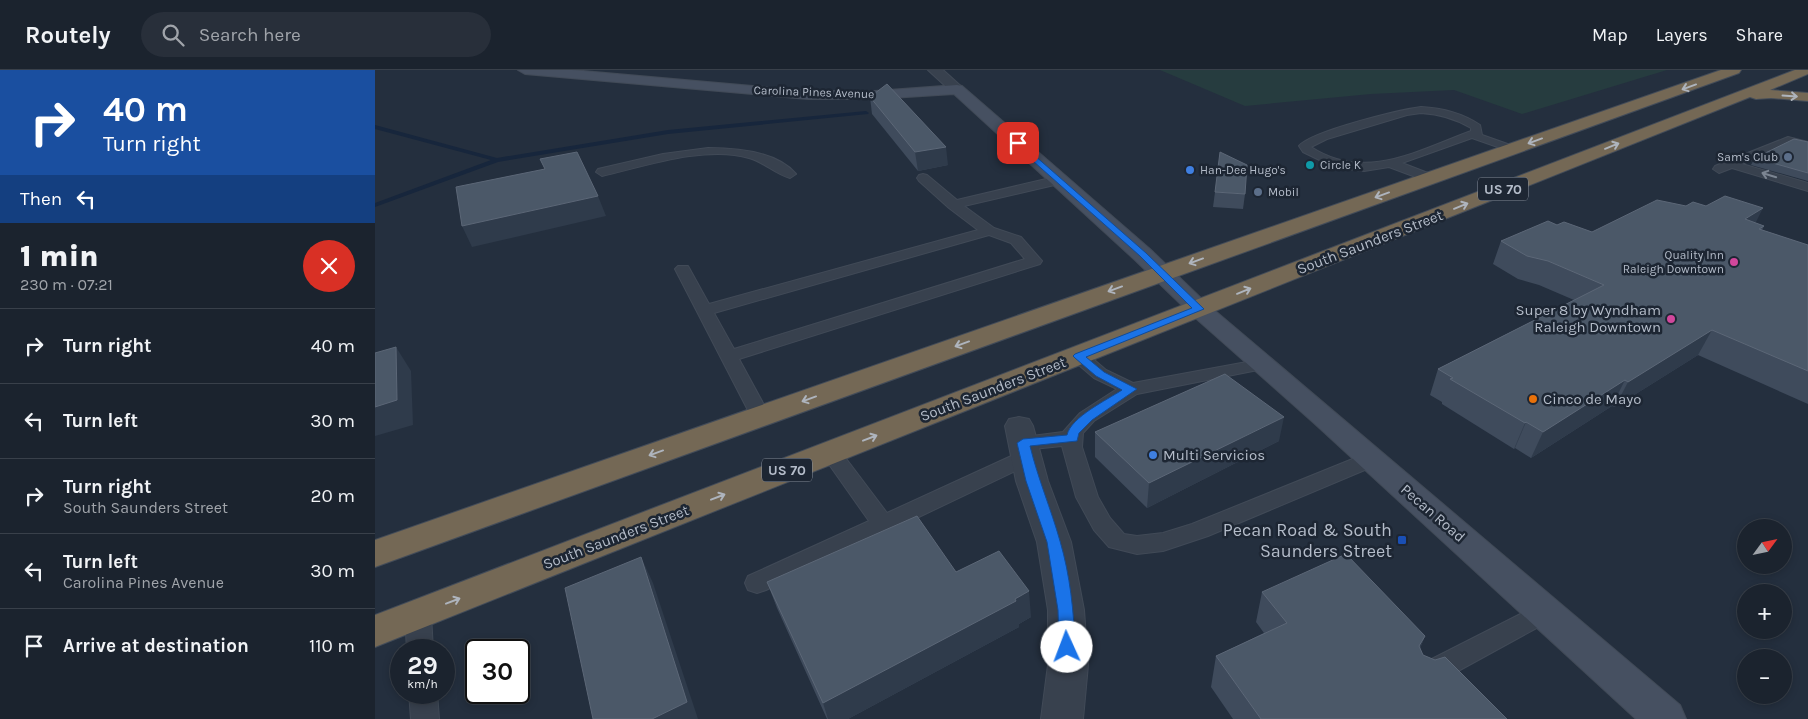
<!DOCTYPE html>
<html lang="en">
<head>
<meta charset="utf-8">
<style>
	:root { --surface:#1b232e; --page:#282f3a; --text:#f1f3f6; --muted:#a0a4aa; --line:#39404a }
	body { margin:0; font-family:Karla,sans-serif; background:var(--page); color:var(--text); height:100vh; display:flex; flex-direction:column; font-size:19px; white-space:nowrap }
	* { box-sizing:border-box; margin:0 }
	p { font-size:16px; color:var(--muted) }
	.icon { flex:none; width:28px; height:28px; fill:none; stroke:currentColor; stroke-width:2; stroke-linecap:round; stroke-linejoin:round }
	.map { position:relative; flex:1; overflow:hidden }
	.panel { display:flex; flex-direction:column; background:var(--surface); width:375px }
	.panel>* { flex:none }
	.guide { background:#1a4fa0; color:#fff; overflow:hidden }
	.needle { width:32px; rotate:57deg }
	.tools { position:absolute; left:1362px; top:449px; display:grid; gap:10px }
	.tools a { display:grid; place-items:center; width:55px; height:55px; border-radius:50%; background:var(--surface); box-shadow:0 2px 8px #0003,0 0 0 1px var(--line); font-size:25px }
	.speed { position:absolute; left:15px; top:569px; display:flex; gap:10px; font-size:25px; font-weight:700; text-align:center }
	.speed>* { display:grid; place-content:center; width:65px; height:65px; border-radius:50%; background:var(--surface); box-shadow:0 2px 8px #0003,0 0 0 1px var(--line); line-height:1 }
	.speed small { font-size:12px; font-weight:400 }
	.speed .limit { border:2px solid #111; border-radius:8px; background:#fff; color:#111 }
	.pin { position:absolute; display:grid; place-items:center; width:42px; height:42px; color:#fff; margin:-21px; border-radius:10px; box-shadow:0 2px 8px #0006 }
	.me { position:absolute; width:55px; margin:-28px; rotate:358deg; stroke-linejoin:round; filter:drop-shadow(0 0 4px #0008) }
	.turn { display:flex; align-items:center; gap:18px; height:105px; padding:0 20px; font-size:22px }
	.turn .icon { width:65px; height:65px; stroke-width:2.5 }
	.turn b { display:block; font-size:35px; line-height:42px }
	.then { display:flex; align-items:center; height:48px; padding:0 20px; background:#0003; gap:10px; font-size:19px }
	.round { display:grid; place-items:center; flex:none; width:52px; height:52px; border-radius:26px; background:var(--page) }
	.head { display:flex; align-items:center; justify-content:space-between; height:85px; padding:0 20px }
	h1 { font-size:30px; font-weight:800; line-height:38px }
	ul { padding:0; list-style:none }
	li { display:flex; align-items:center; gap:15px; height:75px; padding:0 20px; border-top:1px solid var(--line) }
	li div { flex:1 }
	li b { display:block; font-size:19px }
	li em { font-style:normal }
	header { display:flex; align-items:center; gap:30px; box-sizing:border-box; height:70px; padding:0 25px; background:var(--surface); border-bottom:1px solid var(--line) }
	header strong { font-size:24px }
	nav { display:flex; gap:28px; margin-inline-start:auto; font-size:18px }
	.search { width:350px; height:45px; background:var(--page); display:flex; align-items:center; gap:12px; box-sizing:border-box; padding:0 18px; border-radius:28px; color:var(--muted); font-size:19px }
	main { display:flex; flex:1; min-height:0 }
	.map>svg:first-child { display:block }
</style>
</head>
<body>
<header>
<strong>Routely</strong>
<div class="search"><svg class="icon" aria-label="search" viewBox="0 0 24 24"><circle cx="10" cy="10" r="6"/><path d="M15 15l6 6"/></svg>Search here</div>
<nav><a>Map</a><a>Layers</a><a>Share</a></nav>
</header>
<main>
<section class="panel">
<div class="guide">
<div class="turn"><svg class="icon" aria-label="right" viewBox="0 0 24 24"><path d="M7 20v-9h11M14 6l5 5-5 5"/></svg><div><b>40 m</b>Turn right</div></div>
<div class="then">Then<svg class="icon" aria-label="left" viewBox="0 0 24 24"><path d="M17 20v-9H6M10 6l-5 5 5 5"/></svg></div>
</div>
<div class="head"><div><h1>1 min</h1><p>230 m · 07:21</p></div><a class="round" style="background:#d93025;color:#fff"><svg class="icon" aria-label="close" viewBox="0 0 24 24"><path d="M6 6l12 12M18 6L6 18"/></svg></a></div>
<ul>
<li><svg class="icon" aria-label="right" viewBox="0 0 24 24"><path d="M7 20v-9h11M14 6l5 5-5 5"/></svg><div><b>Turn right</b></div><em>40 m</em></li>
<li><svg class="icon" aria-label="left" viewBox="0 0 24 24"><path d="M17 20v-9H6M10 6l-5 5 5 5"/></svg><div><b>Turn left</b></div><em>30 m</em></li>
<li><svg class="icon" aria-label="right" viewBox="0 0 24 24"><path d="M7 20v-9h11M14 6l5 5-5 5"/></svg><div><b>Turn right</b><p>South Saunders Street</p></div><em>20 m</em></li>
<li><svg class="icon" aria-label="left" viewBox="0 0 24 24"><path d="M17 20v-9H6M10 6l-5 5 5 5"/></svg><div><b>Turn left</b><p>Carolina Pines Avenue</p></div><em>30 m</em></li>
<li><svg class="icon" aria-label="arrive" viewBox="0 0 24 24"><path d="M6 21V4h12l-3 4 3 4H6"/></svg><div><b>Arrive at destination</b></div><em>110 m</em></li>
</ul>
</section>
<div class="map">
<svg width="1433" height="649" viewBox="0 0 1433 649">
	<rect width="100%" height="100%" fill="#242f3e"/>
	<polygon fill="#263c3f" points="785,0 1292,0 1147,44 1079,20 996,24 870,36"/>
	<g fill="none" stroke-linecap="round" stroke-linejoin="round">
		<polygon fill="#17263c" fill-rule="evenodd" points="491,41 494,43 493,44 293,64 123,92 0,137 0,133 116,90 0,59 0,55 122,88 293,60"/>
		<defs>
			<g id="lane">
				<path d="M1046,37C1067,38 1087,43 1105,55L1107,65L1141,77L1143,79L1137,82L1097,68L1027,93L1058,105L1060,108L1054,112L1014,97L989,101L959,97L928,82L924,76C937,61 1024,40 1046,37ZM1046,43C1064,44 1081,49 1096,58V61C1042,81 990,112 936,77L952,69L1032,45Z"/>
				<polygon points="1413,67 1433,72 1433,78 1414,74 1367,94 1433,113 1433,121 1357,98 1344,103 1338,99 1340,96"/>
				<path d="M333,78C360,78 402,81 421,104L415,108C400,104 389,92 374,88C331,75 270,96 227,106L221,102L223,99L288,84Z"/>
				<path d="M548,104L552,105L582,130L684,106L688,107L690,110L688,113L589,136L619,158L646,167L667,191L665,194L364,289L395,346L392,350L385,352L378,350L300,199L303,196H313L334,234L603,160L574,138L544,111L542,108L544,105ZM614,165L636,173L650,189L359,279L339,243Z"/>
				<polygon points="704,281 710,282 731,300 758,313 888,289 894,290 897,294 894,298 888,299 762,324 719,351 708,363 707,377 723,427 735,448 749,464 762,466 788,463 817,454 990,384 997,382 1004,384 1007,389 1004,394 833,466 788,481 762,484 734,477 719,460 701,427 687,376 648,380 641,378 638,373 641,368 688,362 705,343 742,319 719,308 698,290 695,286 698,282"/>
				<polygon points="456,376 463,378 512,443 645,382 652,380 659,382 662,387 659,392 391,520 382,523 373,520 370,513 373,506 494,451 446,383 449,378"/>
				<polygon points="1169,532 1178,535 1182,542 1178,549 1063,612 1053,616 1043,612 1040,604 1043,596"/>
				<polygon points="43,535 52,538 56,545 58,580 32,580 30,545 34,538"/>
				<polygon points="34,622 62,622 64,649 36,649"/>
			</g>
			<g id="street">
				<polygon points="553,0 568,0 589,19 587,22 577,22"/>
				<polygon points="644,347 654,349 658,356 673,411 696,472 709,540 713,595 708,649 666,649 673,595 673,540 662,472 641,411 630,356 634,349"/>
			</g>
			<polygon id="secondary" points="143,0 197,0 433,21 500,21 582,15 587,16 776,180 832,234 1305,635 1311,649 1261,649 939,353 816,244 760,190 579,24 500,29 433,29 150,4"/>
			<g id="highway">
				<polygon points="1346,0 1366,0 1364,3 0,497 0,470"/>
				<polygon points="1420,0 1433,0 1433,4 1395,20 1433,23 1433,31 1396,28 1381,29 1375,27 0,577 0,545"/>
			</g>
		</defs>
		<use href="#lane" stroke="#414a57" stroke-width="2"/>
		<use href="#street" stroke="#414a57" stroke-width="2"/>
		<use href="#secondary" stroke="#414a57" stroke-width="2"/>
		<use href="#highway" stroke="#434c59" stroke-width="2"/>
		<use href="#lane" fill="#38414e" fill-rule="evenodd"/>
		<use href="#street" fill="#38414e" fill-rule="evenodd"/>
		<use href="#secondary" fill="#465061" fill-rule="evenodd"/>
		<use href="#highway" fill="#746855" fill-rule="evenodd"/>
	</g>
	<g fill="#3f4b5c">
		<polygon points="495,27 573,95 543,101 497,44"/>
		<polygon points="1433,72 1433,111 1376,95 1380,88"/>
		<polygon points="840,122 870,124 868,139 838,137"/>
		<polygon points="1381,153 1389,156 1387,160 1433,175 1433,334 1323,285 1240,337 1237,336 1156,388 1140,378 1139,379 1067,334 1067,332 1055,325 1063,299 1199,230 1164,215 1143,209 1118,194 1126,171 1182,155 1217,162"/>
		<polygon points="720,362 904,371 772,438 720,387"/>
		<polygon points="581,502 656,547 644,554 644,557 473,649 452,649 402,538 392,512"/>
		<polygon points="887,522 1050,566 1045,578 1048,585 1132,649 858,649 836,617 841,586 889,563 881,552"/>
	</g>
	<g fill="#2f3b4b">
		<polygon points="571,77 573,95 543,101 540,82"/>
		<polygon points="223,126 231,146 97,177 87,156"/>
		<polygon points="1388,138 1377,160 1370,149"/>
		<polygon points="1337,260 1323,285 1240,337 1253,312"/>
		<polygon points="21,277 36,301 38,355 0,366 0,337"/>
		<polygon points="1250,310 1237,336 1156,388 1168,362"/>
		<polygon points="909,347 904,371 772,438 774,413"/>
		<polygon points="1151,352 1140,378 1139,379 1150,353"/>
		<polygon points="266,487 278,513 323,649 277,649"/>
		<polygon points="654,521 656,547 644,554 644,557 473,649 453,649 448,633"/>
		<polygon points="1050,566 1038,597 1044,576"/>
	</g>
	<g fill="#4b5868" stroke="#5c6777">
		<polygon points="512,14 571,77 540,82 495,27"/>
		<polygon points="1419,69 1433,72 1433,103 1380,88"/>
		<polygon points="202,82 223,126 87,156 81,117 170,99 165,89"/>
		<polygon points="845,82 872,95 870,124 840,122"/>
		<polygon points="1350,126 1388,138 1370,149 1389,156 1384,159 1433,175 1433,301 1337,260 1253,312 1250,310 1168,362 1151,352 1150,353 1075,309 1078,308 1063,299 1229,215 1173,191 1152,186 1126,171 1173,151 1182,155 1189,152 1217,162 1282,130 1311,136 1318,132 1331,136"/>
		<polygon points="21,277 22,330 0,337 0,283"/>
		<polygon points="850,304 909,347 774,413 720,362"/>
		<polygon points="542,446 581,502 624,481 654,521 640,529 641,531 448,633 392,512"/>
		<polygon points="971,484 1050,566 1044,576 1048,585 1060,590 1070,587 1132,649 886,649 841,586 912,553 887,522"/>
		<polygon points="266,487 312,632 277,649 218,649 190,518"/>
	</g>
	<defs><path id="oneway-shaft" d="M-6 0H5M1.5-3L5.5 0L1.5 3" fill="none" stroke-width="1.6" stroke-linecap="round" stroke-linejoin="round" transform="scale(1.25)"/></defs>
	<g stroke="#aeb4bd">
		<use href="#oneway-shaft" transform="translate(1314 17) rotate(160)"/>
		<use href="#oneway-shaft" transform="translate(1415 26) rotate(4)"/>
		<use href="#oneway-shaft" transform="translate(1160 71) rotate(160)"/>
		<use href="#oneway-shaft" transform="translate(1237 76) rotate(-22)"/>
		<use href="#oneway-shaft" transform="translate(1007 125) rotate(160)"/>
		<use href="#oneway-shaft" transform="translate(1086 136) rotate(-22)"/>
		<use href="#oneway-shaft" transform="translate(821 191) rotate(160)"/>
		<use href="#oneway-shaft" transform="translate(740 219) rotate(160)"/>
		<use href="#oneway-shaft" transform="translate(869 221) rotate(-22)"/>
		<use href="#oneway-shaft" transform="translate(587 274) rotate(160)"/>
		<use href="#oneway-shaft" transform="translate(434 329) rotate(160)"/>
		<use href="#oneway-shaft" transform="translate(495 368) rotate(-21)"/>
		<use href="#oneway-shaft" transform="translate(281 383) rotate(160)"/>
		<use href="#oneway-shaft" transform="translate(343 427) rotate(-21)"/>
		<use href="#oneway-shaft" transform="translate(78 531) rotate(-21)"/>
	</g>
	<use stroke="#7c8592" href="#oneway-shaft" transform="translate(1394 105) rotate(-163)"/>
	<path fill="#1a73e8" stroke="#114b97" d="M643,71L771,183L829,239L711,287L729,302L762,319L717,350L704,363L702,371L655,376C663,409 676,439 685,471C695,505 699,542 700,577L698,582L692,584L687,582L684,577L683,540L672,472L651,411L642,373L648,369L692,365C696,347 732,330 747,320L721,306L700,288L698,286L700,284L817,238L765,186L640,75L639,73Z"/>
	<g fill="#5c6f8a" stroke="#1d2633" stroke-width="2">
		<circle cx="1413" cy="87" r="5"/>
		<circle cx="883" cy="122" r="5"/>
	</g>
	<circle fill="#0f9aa8" stroke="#1d2633" stroke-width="2" cx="935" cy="95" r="5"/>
	<g fill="#3f7fe0" stroke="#1d2633" stroke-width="2">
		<circle cx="815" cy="100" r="5"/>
		<circle cx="778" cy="385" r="5"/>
	</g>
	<g fill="#d1479c" stroke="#1d2633" stroke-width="2">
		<circle cx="1359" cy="192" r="5"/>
		<circle cx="1296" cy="249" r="5"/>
	</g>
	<circle fill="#e8710a" stroke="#1d2633" stroke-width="2" cx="1158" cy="329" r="5"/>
	<rect fill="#1a4fb4" stroke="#1d2633" stroke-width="2" x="1022" y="465" width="10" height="10" rx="2.5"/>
	<g text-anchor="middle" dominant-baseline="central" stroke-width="5" stroke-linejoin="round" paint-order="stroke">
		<g font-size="12" fill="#b4bcc9" stroke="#1d2633">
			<text transform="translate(439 22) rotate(2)">Carolina Pines Avenue</text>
		</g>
		<g font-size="12" fill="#b4bcc9" stroke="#1d2633" text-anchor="start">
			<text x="1403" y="87" text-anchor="end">Sam's Club</text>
			<text x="945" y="95">Circle K</text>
			<text x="825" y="100">Han-Dee Hugo's</text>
			<text x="893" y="122">Mobil</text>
			<text x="1349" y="185" text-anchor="end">Quality Inn<tspan x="1349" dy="14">Raleigh Downtown</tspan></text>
		</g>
		<g fill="#1d2633" stroke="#878f9c" stroke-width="1">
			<rect x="1103" y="107.5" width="50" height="23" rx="4"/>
			<rect x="387" y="388.5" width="50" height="23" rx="4"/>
		</g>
		<g font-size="14" font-weight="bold" fill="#b4bcc9">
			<text x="1128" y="119">US 70</text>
			<text x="412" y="400">US 70</text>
		</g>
		<g font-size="15" fill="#b4bcc9" stroke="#1d2633">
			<text transform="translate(995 172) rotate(-21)">South Saunders Street</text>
			<text transform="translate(618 319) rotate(-21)">South Saunders Street</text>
			<text transform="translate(1058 443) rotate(41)">Pecan Road</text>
			<text transform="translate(241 467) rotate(-21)">South Saunders Street</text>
		</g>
		<g font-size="15" fill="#b4bcc9" stroke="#1d2633" text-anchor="start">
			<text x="1286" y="240" text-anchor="end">Super 8 by Wyndham<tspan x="1286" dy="17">Raleigh Downtown</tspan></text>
			<text x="1168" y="329">Cinco de Mayo</text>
			<text x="788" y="385">Multi Servicios</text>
		</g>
		<g font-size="18" fill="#b4bcc9" stroke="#1d2633" text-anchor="end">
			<text x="1017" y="460">Pecan Road &amp; South<tspan x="1017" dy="21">Saunders Street</tspan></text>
		</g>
	</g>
</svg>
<div class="tools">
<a><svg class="needle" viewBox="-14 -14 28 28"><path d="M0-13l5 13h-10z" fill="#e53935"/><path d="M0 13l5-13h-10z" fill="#a0a4aa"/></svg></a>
<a>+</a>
<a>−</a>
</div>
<div class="speed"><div>29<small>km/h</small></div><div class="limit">30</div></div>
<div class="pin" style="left:643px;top:73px;background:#d93025"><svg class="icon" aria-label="arrive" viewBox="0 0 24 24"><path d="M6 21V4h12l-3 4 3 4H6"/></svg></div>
<svg class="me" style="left:692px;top:577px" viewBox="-20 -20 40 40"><circle r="19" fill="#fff"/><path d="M0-13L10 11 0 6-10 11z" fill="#1a73e8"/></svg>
</div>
</main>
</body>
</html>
